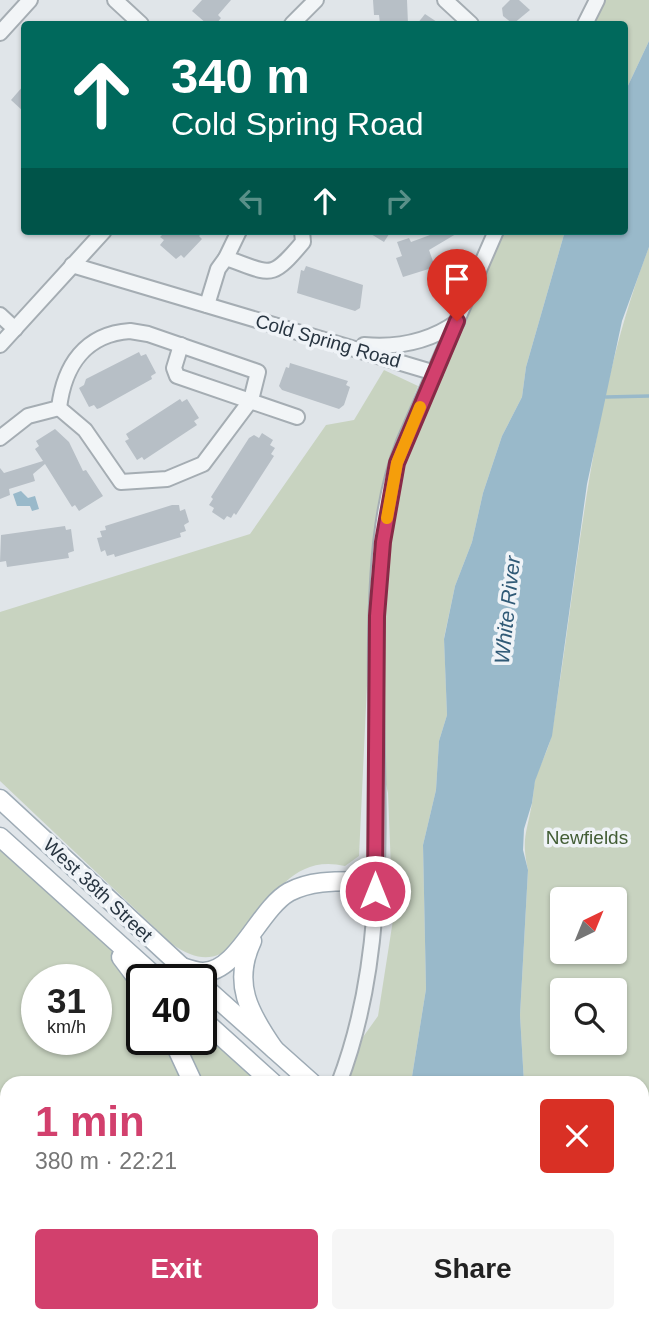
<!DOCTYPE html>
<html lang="en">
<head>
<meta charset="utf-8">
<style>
	:root { --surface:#fff; --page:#f6f6f6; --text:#222; --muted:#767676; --accent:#d2406d }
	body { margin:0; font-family:Helvetica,sans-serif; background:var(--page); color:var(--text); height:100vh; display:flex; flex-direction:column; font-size:26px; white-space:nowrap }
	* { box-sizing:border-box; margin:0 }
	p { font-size:23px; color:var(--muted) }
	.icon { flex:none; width:38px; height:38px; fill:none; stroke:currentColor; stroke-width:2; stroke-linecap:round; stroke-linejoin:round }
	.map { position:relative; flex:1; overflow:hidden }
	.details { position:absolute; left:0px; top:1076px; width:649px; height:247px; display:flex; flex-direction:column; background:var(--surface); border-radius:21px 21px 0 0; box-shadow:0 2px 5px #0004 }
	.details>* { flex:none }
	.hud { position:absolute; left:21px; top:21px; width:607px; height:214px; border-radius:7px; box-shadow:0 2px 5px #0004; background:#00695c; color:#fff; overflow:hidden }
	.needle { width:46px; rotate:43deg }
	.fabs { position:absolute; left:550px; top:887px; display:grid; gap:14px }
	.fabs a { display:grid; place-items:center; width:77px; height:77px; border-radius:7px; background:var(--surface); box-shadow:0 2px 5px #0004; font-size:35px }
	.speed { position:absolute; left:21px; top:964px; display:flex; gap:14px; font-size:35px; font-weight:700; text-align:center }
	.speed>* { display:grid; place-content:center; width:91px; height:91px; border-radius:50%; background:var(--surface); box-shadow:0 2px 5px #0004; line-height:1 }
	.speed small { font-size:18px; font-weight:400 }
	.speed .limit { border:4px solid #111; border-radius:10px; background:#fff; color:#111 }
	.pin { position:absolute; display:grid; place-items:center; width:60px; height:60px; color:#fff; margin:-72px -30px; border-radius:50% 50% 50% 0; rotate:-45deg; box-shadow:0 0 7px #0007 }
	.pin .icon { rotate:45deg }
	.me { position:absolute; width:77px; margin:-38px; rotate:0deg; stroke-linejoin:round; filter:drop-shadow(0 0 5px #0008) }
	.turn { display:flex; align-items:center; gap:24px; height:147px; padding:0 35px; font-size:32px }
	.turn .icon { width:91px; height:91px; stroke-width:2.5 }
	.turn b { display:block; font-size:49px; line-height:60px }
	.lanes { display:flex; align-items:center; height:66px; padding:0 35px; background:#0003; justify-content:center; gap:35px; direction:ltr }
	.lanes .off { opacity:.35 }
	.round { display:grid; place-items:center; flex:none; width:74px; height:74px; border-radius:7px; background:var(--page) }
	.overview { display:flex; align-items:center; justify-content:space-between; height:119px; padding:0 35px }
	h1 { font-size:42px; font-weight:800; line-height:52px; color:var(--accent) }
	.action { display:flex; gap:14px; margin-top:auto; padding:14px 35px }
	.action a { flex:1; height:80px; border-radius:7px; background:var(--accent); color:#fff; font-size:28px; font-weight:800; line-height:80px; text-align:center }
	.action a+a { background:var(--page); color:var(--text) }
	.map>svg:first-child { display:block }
</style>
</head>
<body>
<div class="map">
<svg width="649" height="1322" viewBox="0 0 649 1322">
	<rect width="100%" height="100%" fill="#e0e5e9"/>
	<g fill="#c8d3c0" fill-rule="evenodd">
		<polygon points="602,0 649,0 649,41 625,92 625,24 590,24"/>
		<path d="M501,231H565L526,367L522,397L502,436L483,493L472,542L455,586L444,638L447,715L439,741L436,790L423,845L426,989L411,1083H347L363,1037L378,1016L393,920L388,793L382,767C383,666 381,565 401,466Z"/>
		<path d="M649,247V1322H587L581,1316H642V1083H524L520,1015L528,870C521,838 527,833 532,803C534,794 533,785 536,777C541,762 550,747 552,732C579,569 589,402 649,247ZM562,900H614V952H562ZM562,990H614V1043H562Z"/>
		<path d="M384,370L418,386L389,461L371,600L359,856L345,866C254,844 254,1003 172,944L0,781V612L250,534L326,425L354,420Z"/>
		<path d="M0,846C37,879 121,949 140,991C146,1003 142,1026 142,1040H169L186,1083H7V1316H241L238,1322H0ZM37,980H96V1040H37Z"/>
		<polygon points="204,1039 219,1045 261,1083 200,1083 190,1055 194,1045"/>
		<polygon points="275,1316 334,1316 332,1322 272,1322"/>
	</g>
	<g fill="#99b9ca">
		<polygon points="649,41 649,247 622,321 587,484 552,736 535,781 532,803 524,829 523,850 528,870 520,1015 524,1083 411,1083 426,989 423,845 436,790 439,741 447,715 444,639 455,586 472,542 483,493 502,436 522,397 526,367 565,231 625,231 625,92"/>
		<polygon points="21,491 28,498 35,496 39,509 32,511 30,506 17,506 13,494"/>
		<polygon points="334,1316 387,1316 384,1322 332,1322"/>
		<polygon points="433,1316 516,1316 513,1322 433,1322"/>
	</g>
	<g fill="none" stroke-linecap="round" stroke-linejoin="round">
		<polyline stroke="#99b9ca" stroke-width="3.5" points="606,397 649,396"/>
	</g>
	<g fill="#b7bfc6">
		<polygon points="202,0 231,0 218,15 221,18 216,24 207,24 192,11"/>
		<polygon points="373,0 407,0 408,24 380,24 379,15 374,15"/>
		<polygon points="510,0 519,0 530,10 513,24 503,16 502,8"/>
		<polygon points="425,14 440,24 417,24"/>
		<polygon points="24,85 24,112 11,100"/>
		<polygon points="166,231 204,231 199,236 202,239 184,258 181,255 176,259 160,245 164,240 160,237"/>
		<polygon points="366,231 391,231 384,242"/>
		<polygon points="427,231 461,231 429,250 435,267 403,277 396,258 402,256 397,242 409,238 411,242 430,235"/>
		<polygon points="306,266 363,285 360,308 355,311 297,293 301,270 304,271"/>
		<polygon points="139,352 141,356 146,354 156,373 151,376 152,379 100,408 97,409 94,405 89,407 79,388 84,385 86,379"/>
		<polygon points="290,363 348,381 346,385 350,387 344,405 339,409 282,390 279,386 286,367 289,368"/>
		<polygon points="180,399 182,402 187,399 199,418 194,421 197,425 144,460 142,457 137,460 125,441 129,439 126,434"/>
		<polygon points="55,429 69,442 83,471 86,470 103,496 79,511 75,505 72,507 45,464 33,474 35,481 9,489 10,495 0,499 0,468 4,473 43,461 35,449 39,446 36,441"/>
		<polygon points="262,433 273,440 270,445 275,448 271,454 274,456 236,515 234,513 231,518 227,516 224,520 212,512 214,508 209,505 213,499 211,497 249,438 254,435 259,438"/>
		<polygon points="172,505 179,505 180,511 185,509 189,522 184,525 186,531 180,533 181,537 115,557 114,554 107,556 105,550 101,552 97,538 102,537 100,531 106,530 105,526"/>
		<polygon points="65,526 66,530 71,529 74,551 68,553 69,558 7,567 6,561 0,562 1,535"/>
	</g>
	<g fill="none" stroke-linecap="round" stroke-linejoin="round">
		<defs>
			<g id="minor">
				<polyline points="115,0 141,24"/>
				<polyline points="445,0 471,24"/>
				<polyline points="292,24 316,0"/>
				<polyline points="585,24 597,0"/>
				<polyline points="0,33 30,0"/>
				<path d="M239,231L226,258C272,274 270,281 303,242L302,231"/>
				<polyline points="72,265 435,373"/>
				<polyline points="207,305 218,269 226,258"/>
				<polyline points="0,315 15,329"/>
				<path d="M130,331L148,334L258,372L251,400L203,464L167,479L121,482L85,430L59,408C64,366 85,334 130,331Z"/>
				<polyline points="0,345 104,231"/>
				<polyline points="181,345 174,368 177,376 297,417"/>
				<path d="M364,345C398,348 429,342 457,322"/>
				<polyline points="0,438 28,416 59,408"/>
				<path d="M339,1083C393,943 374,789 376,641C377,577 380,503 404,442L496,231"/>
				<polyline points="250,1322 252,1316"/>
			</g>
			<g id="major">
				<polyline points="0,799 196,980"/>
				<polyline points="0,837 159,980"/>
				<path d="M252,941C232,983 249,1013 274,1049"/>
				<polyline points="121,957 142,985"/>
				<path d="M182,967C188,969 197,972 203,972C238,972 259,909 289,892C315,878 347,882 375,881"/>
				<polyline points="201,984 312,1083"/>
				<polyline points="201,1018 273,1083"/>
				<polyline points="173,1040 193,1083"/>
				<polyline points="642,1266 649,1249"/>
				<polyline points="531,1316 537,1322"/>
				<polyline points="568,1316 575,1322"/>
				<polyline points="621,1322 623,1316"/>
			</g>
		</defs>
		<use href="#minor" stroke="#a5adb3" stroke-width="18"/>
		<use href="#major" stroke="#9eabb5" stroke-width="21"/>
		<use href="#minor" stroke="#f2f5f7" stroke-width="14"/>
		<use href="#major" stroke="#fff" stroke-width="18"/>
	</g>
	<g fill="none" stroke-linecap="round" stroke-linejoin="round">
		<defs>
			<polyline id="route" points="375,891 377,616 383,542 397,463 457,321"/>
		</defs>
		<use href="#route" stroke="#882a47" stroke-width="18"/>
		<use href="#route" stroke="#d2406d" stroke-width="12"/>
		<polyline stroke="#f59e0b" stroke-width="12" points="387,518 397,463 420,407"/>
	</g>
	<g text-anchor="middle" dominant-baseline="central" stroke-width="7" stroke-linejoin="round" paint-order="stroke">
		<g font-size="19" fill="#283541" stroke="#eff3f7">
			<text transform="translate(328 341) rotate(16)">Cold Spring Road</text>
			<text transform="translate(98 890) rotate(43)">West 38th Street</text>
		</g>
		<g font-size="19" fill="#425d35" stroke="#eff3f7">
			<text x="587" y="837">Newfields</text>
		</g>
		<g font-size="21" font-style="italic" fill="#305a76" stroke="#eff3f7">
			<text transform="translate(507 610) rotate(-84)">White River</text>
		</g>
	</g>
</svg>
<div class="fabs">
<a><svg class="needle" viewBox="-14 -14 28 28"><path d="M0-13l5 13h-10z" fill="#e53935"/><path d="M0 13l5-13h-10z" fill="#767676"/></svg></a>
<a><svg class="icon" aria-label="search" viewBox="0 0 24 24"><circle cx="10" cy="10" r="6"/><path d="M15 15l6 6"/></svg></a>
</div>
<div class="speed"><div>31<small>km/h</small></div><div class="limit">40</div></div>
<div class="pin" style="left:457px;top:321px;background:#d93025"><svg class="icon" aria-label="arrive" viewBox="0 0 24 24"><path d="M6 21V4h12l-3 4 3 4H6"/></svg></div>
<svg class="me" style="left:375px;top:891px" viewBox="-20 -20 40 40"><circle r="17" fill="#d2406d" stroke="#fff" stroke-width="3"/><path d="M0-11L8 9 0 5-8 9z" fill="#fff"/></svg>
<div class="hud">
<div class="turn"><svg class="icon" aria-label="ahead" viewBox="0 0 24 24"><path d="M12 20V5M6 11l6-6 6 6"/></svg><div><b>340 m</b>Cold Spring Road</div></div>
<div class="lanes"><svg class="icon off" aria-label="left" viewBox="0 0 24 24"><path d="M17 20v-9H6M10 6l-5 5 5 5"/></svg><svg class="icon" aria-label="ahead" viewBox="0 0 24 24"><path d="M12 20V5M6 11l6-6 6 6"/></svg><svg class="icon off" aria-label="right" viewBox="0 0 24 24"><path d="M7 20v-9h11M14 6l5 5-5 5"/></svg></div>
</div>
<section class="details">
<div class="overview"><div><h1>1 min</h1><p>380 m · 22:21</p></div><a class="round" style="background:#d93025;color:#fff"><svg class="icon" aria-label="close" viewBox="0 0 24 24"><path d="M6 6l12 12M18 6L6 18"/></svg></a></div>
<div class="action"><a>Exit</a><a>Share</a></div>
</section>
</div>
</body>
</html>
